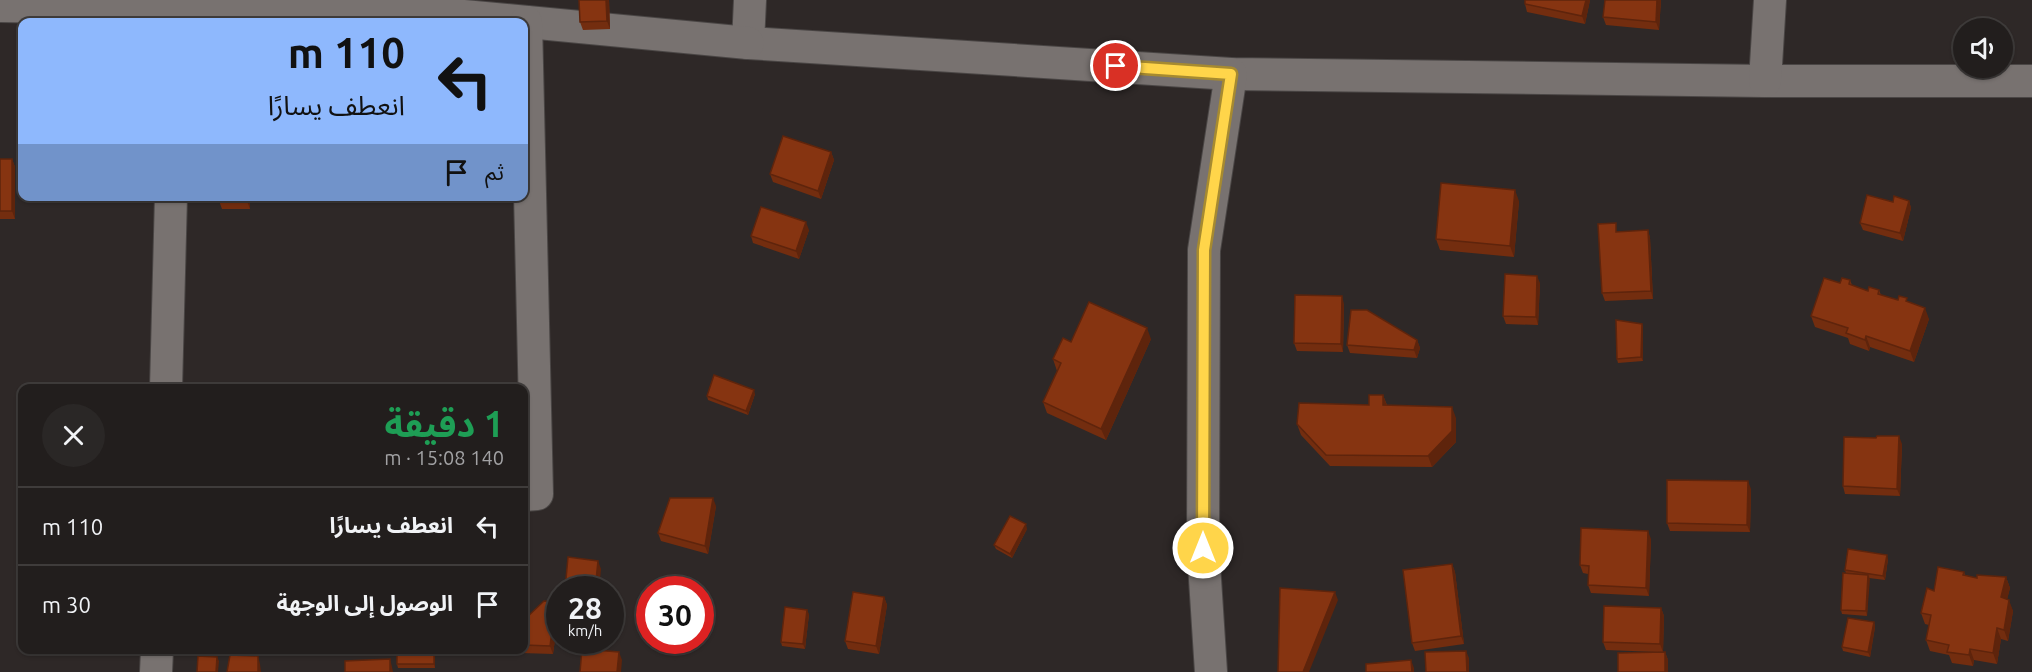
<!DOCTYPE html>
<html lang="ar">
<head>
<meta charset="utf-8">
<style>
	:root { --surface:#221e1d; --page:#2a2726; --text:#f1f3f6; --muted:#a2a2a4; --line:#3f3c3b }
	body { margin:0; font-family:Ubuntu,"Noto Sans Arabic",sans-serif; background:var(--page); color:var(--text); direction:rtl; height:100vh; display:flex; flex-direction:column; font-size:22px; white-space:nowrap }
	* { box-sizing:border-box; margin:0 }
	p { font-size:20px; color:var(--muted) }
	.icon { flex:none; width:33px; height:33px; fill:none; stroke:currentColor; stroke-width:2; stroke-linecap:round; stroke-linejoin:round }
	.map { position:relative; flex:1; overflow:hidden; direction:ltr }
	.panel { position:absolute; left:18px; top:384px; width:510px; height:270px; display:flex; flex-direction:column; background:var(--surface); border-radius:12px; box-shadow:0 2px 4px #0004,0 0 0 2px var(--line); direction:rtl }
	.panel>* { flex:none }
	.hud { position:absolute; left:18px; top:18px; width:510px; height:183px; border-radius:12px; box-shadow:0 2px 4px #0004,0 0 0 2px var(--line); direction:rtl; background:#8eb8fd; color:#111; overflow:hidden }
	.buttons { position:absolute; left:1953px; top:18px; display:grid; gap:12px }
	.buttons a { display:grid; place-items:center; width:60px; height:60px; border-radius:50%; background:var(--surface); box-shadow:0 2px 4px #0004,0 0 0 2px var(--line); font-size:30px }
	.speed { position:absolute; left:546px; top:576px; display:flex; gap:12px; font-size:30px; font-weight:700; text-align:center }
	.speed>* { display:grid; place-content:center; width:78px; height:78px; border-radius:50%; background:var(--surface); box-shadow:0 2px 4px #0004,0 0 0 2px var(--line); line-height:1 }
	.speed small { font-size:15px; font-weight:400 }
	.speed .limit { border:9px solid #d22; background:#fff; color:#111 }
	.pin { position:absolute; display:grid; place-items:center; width:51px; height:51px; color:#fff; margin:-26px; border:3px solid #fff; border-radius:50%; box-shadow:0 2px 6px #0007 }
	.me { position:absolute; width:66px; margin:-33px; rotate:0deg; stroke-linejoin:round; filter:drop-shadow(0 0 4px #0008) }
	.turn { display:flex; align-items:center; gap:21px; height:126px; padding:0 24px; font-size:27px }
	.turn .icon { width:78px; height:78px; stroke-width:2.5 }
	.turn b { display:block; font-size:42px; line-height:51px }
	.then { display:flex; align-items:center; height:57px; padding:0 24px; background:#0003; gap:12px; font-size:22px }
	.round { display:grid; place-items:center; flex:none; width:63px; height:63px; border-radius:32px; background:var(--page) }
	.summary { display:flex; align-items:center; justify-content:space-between; height:102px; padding:0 24px }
	h1 { font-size:36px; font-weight:700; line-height:45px; color:#1e9e55 }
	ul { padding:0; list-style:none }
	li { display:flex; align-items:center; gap:18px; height:78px; padding:0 24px; border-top:2px solid var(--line) }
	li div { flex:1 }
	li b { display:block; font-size:22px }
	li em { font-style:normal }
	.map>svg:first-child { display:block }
</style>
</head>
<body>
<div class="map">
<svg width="2032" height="672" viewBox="0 0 2032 672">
	<rect width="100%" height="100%" fill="#2e2827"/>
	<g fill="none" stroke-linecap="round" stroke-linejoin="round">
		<defs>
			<g id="minor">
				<polyline points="750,0 748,43 1231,74 1765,81 2032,81"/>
				<polyline points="0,6 443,14 748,43"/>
				<polyline points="1765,81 1770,0"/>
				<polyline points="166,388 171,196"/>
				<polyline points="524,495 537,494 526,22"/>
				<polyline points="156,672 157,650"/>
				<polyline points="1211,672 1203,548 1204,250 1231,74"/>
			</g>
		</defs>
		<use href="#minor" stroke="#4a4645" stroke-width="34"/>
		<use href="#minor" stroke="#787270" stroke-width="32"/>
	</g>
	<g fill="#732d0f">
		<polygon points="579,0 609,0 610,29 583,30 580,22"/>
		<polygon points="1590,0 1585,24 1527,12 1525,4"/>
		<polygon points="1605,0 1661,0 1659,30 1606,25 1603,17"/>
		<polygon points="831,152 834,160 821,199 773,182 770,174"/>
		<polygon points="0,159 12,159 15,167 15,219 0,219"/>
		<polygon points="250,196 250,209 222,209 218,198"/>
		<polygon points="1519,201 1514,257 1440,250 1436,239"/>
		<polygon points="1909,201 1911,208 1903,241 1863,230 1860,223 1893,202"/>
		<polygon points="809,230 799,259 753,243 751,236"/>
		<polygon points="1648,230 1650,238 1653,299 1605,301 1602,293 1618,232"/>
		<polygon points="1850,280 1852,285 1868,291 1879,290 1881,295 1898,300 1908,302 1929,319 1914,362 1870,347 1869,351 1850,344 1848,338 1815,327 1811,316 1840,283"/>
		<polygon points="1540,283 1538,325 1506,324 1503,316"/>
		<polygon points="1344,304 1343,352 1297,351 1294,343"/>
		<polygon points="1642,324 1643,328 1643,361 1618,363 1617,359"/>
		<polygon points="1151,339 1106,440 1047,413 1043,402 1057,371 1053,359"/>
		<polygon points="1417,340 1420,348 1417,358 1350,353 1347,345"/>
		<polygon points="755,394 748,415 708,400 707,396"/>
		<polygon points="1383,395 1387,405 1456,418 1456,442 1432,467 1330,466 1301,435 1297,424 1369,405"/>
		<polygon points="1902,444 1900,496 1845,494 1843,486"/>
		<polygon points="1751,489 1750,532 1670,531 1667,523"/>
		<polygon points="716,506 708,554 661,541 658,533"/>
		<polygon points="1027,529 1012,558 996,549 994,545"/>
		<polygon points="1651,539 1649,596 1591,593 1588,585 1588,574 1583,573 1580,565"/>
		<polygon points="1888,559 1885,580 1869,578 1867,616 1842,614 1841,610 1846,573 1845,570"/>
		<polygon points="1452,564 1455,572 1464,644 1415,651 1412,643"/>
		<polygon points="1964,572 1965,575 1977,578 2006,577 2010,588 2007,599 2013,611 2008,641 2001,639 1997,664 1974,660 1973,666 1952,663 1949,655 1930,651 1926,640 1929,625 1925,624 1921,613 1934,591"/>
		<polygon points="884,597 887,605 879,654 848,649 845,641"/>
		<polygon points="1661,608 1664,616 1663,652 1665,652 1668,660 1657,652 1606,650 1603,642"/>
		<polygon points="559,610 553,654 521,653 520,650 524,650 524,620"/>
		<polygon points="809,614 805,649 782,646 781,642"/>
		<polygon points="1874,622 1875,627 1870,657 1843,651 1842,647"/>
		<polygon points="210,650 258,650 258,655 211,653"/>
		<polygon points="397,650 435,650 435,668 398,668 397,664"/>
	</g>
	<g fill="#5e240c">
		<polygon points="606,0 609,0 610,29 607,21"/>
		<polygon points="1586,0 1590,0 1585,24 1582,16"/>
		<polygon points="1657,0 1661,0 1659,30 1656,22"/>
		<polygon points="831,152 834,160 821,199 818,191"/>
		<polygon points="12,159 15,167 15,219 12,211"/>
		<polygon points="1515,190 1519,201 1514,257 1510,246"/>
		<polygon points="246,196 250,196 250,209 246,198"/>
		<polygon points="1909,201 1911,208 1903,241 1900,233"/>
		<polygon points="806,222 809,230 799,259 796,251"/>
		<polygon points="1648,230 1650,238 1653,299 1651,291"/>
		<polygon points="1537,276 1540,283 1538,325 1536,317"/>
		<polygon points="1342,296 1344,304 1343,352 1341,344"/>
		<polygon points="1925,308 1929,319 1914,362 1910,351"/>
		<polygon points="1642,324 1643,328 1643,361 1641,357"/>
		<polygon points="1147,328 1151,339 1106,440 1101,429"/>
		<polygon points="1866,336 1870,347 1869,351 1865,340"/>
		<polygon points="1417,340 1420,348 1417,358 1414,350"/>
		<polygon points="754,390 755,394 748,415 746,411"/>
		<polygon points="1383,395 1387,406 1383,405"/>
		<polygon points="1452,407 1456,418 1456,442 1432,467 1428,456"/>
		<polygon points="1899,436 1902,444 1900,496 1897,489"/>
		<polygon points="1748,481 1751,489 1750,532 1747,525"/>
		<polygon points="713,498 716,506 708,554 705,546"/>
		<polygon points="1026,524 1027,529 1012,558 1010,554"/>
		<polygon points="1648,531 1651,539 1649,596 1646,588"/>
		<polygon points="1887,555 1888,559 1885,580 1883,576"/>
		<polygon points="598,561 601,569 599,590 595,590"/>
		<polygon points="1452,564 1455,572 1464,644 1461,636"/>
		<polygon points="1868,575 1870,579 1867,616 1866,611"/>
		<polygon points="2006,577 2010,588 2005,608 2001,597"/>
		<polygon points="1335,592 1338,600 1309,672 1303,672"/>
		<polygon points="884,597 887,605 879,654 876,646"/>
		<polygon points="2009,600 2013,611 2008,641 2004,630"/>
		<polygon points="556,602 559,610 553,654 550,646"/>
		<polygon points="1661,608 1664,616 1663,652 1660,644"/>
		<polygon points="807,610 809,614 805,649 803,644"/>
		<polygon points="1874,622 1875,627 1870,657 1868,652"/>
		<polygon points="1997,628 2001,639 1997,664 1993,653"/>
		<polygon points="1970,649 1974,660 1973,666 1969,655"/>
		<polygon points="434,650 435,650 435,668 434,664"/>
		<polygon points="1466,651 1469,658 1469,672 1467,672"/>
		<polygon points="619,652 622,660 621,672 617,672"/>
		<polygon points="1665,652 1668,660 1668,672 1665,672"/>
		<polygon points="258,656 260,664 261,672 258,672"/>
		<polygon points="217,657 219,661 218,672 216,672"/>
		<polygon points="390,659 392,667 393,672 390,672"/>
		<polygon points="1411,660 1414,668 1414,672 1412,672"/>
	</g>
	<g fill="#863411" stroke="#5e240c" stroke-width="1.5">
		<polygon points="579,0 606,0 607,21 580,22"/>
		<polygon points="1525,0 1586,0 1582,16 1525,4"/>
		<polygon points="1605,0 1657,0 1656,22 1603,17"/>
		<polygon points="22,124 22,181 21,181"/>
		<polygon points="783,136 831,152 818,191 770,174"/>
		<rect x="0" y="159" width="12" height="52"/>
		<polygon points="1441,183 1515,190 1510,246 1436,239"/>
		<polygon points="1867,195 1893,202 1894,196 1909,201 1900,233 1860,223"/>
		<rect x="218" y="196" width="28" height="2"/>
		<polygon points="761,207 806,222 796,251 751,236"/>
		<polygon points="1616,223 1616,232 1648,230 1651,291 1602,293 1598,224"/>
		<polygon points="1505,274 1537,276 1536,317 1503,316"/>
		<polygon points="1824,278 1840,283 1842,278 1850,280 1849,284 1868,291 1869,287 1879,290 1878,294 1898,300 1899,296 1907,298 1906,301 1925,308 1910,351 1866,336 1865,340 1846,333 1848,328 1811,316"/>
		<polygon points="1295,295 1342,296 1341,344 1294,343"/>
		<polygon points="1089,302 1147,328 1101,429 1043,402 1061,363 1053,359 1063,338 1071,342"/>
		<polygon points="1351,310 1367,310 1417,340 1414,350 1347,345"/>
		<polygon points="1616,320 1642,324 1641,357 1617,359"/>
		<polygon points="714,375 754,390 746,411 707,396"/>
		<polygon points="1369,395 1383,395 1383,405 1452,407 1452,431 1428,456 1326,455 1297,424 1299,403 1369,405"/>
		<polygon points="1877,436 1899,436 1897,489 1843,486 1844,437 1876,438"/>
		<polygon points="1667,480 1748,481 1747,525 1667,523"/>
		<polygon points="670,498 713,498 705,546 658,533"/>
		<polygon points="1010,516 1026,524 1010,554 994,545"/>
		<polygon points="1581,528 1648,531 1646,588 1588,585 1589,566 1580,565"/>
		<polygon points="1848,549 1887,555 1883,576 1845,570"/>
		<polygon points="568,557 598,561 595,590 565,590"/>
		<polygon points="1452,564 1461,636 1412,643 1403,570"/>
		<polygon points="1938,567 1964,572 1963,575 1977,578 1977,575 2006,577 2001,597 2009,600 2004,630 1997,628 1993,653 1970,649 1969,655 1947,652 1949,645 1926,640 1931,615 1921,613 1927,588 1934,591"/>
		<polygon points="1843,573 1868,575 1866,611 1841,610"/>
		<polygon points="1280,588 1335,592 1303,672 1278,672"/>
		<polygon points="853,592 884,597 876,646 845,641"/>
		<polygon points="544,601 556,602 550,646 524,645 524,620"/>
		<polygon points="1604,606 1661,608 1660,644 1603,642"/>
		<polygon points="785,607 807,610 803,644 781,642"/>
		<polygon points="1848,618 1874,622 1868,652 1842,647"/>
		<polygon points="582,649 619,652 617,672 580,672"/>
		<rect x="397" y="650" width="37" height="14"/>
		<polygon points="1466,651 1467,672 1426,672 1425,652"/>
		<polygon points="1665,652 1665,672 1618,672 1618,653"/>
		<polygon points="230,655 258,656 258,672 227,672"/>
		<polygon points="198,656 217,657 216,672 197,672"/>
		<polygon points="390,659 390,672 345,672 345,661"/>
		<polygon points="1411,660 1412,672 1366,672 1366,664"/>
	</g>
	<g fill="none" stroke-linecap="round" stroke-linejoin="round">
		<defs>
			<polyline id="route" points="1116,66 1231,74 1204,250 1203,548"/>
		</defs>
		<use href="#route" stroke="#a68a30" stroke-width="15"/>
		<use href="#route" stroke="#ffd54a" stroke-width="10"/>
	</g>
</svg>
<div class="buttons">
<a><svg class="icon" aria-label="sound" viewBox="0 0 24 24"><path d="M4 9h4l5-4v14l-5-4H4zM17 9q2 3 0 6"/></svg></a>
</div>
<div class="speed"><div>28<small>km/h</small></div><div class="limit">30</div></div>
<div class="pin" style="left:1116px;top:66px;background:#d93025"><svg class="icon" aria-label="arrive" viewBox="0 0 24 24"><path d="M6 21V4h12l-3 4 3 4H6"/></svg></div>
<svg class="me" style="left:1203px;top:548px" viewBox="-20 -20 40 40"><circle r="17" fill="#ffd54a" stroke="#fff" stroke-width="3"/><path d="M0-11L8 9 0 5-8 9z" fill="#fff"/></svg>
<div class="hud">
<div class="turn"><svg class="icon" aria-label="left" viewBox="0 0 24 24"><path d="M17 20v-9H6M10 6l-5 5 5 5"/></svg><div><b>110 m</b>انعطف يسارًا</div></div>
<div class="then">ثم<svg class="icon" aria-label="arrive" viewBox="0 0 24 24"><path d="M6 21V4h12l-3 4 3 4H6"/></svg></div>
</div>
<section class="panel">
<div class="summary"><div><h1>1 دقيقة</h1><p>140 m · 15:08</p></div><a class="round"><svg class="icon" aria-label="close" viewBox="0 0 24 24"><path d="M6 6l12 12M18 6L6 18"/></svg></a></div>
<ul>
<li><svg class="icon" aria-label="left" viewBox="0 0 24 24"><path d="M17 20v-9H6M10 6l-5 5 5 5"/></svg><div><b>انعطف يسارًا</b></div><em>110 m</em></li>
<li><svg class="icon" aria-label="arrive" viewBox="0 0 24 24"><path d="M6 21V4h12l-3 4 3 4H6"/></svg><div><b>الوصول إلى الوجهة</b></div><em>30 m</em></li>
</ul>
</section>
</div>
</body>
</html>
